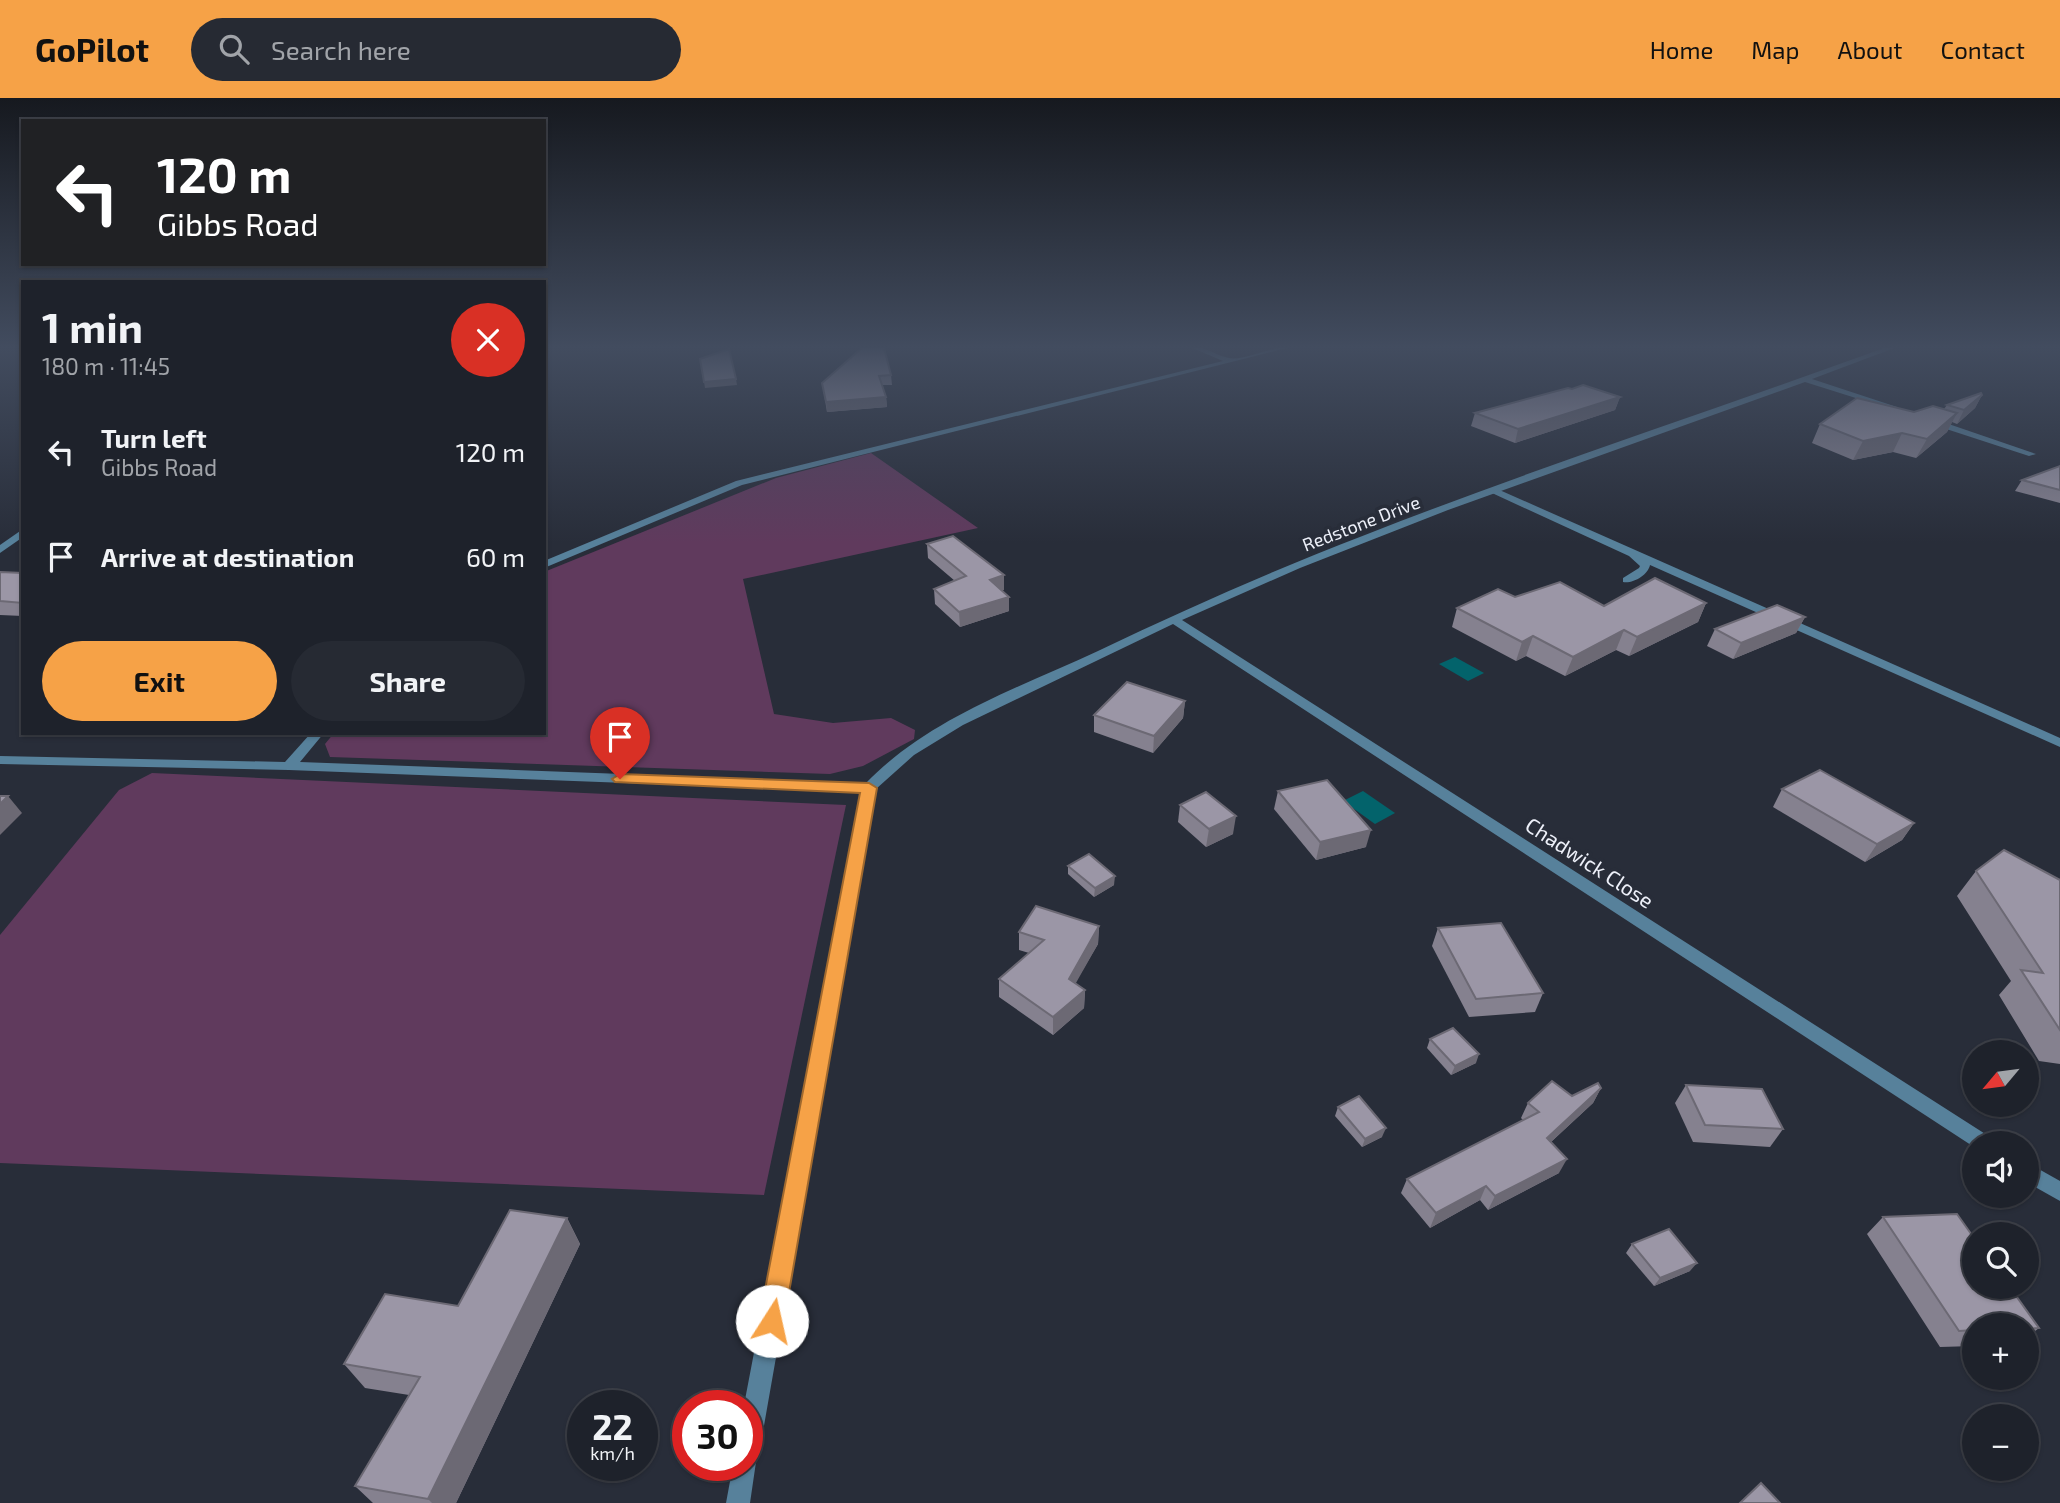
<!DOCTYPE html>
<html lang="en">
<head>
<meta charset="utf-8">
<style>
	:root { --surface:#1e222b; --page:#262a33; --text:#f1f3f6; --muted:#a1a4a9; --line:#3c3f47; --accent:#f6a247 }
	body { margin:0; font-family:"Exo 2",sans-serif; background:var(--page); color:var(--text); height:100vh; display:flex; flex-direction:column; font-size:26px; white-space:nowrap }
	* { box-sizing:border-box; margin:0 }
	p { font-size:23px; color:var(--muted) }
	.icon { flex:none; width:38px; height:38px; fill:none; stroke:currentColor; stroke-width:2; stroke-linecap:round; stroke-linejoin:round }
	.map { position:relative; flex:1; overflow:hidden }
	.details { position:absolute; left:21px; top:182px; width:525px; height:455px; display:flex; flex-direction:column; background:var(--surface); border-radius:0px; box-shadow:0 2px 5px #0004,0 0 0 2px var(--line) }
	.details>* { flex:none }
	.guide { position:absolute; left:21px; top:21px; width:525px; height:147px; border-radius:0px; box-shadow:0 2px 5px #0004,0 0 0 2px var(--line); background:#202124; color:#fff; overflow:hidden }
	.needle { width:46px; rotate:241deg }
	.buttons { position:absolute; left:1962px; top:942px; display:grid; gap:14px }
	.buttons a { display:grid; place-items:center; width:77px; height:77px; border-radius:50%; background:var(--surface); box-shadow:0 2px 5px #0004,0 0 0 2px var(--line); font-size:35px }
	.speed { position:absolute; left:567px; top:1292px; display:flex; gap:14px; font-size:35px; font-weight:700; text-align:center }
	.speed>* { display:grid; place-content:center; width:91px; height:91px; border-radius:50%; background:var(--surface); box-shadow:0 2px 5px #0004,0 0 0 2px var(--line); line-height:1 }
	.speed small { font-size:18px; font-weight:400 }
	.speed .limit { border:10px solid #d22; background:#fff; color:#111 }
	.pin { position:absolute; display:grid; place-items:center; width:60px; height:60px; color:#fff; margin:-72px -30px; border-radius:50% 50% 50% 0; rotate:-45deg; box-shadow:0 0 7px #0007 }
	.pin .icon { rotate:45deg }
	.me { position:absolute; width:77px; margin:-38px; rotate:10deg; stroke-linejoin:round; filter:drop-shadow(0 0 5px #0008) }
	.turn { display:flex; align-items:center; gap:24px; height:147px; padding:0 21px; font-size:32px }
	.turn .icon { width:91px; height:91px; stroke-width:2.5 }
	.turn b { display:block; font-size:49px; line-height:60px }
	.round { display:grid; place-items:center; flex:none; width:74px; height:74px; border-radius:37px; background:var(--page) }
	.overview { display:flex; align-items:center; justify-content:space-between; height:119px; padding:0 21px }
	h1 { font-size:42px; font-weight:700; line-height:52px }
	.action { display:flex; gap:14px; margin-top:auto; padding:14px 21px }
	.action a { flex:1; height:80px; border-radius:42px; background:var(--accent); color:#111; font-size:28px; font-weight:700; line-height:80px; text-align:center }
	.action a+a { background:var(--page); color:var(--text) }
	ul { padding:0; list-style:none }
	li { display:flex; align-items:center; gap:21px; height:105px; padding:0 21px }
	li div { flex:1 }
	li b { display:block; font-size:26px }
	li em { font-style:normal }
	header { display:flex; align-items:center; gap:42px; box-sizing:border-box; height:98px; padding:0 35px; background:var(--accent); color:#111 }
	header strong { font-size:33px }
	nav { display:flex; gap:38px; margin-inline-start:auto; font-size:24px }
	.search { width:490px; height:63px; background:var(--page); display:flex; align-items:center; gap:18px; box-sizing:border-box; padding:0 24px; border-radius:38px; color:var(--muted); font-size:26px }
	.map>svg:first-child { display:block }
</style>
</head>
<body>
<header>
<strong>GoPilot</strong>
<div class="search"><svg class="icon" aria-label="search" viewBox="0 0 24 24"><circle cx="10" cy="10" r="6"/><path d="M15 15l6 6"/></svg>Search here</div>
<nav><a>Home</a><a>Map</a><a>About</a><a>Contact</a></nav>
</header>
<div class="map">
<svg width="2060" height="1405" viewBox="0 0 2060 1405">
	<rect width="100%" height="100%" fill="#282d39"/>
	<g fill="#603a5d">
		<polygon points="871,355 978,430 743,481 774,616 833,625 891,620 915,632 914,641 863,668 830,676 330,659 325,646 334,635 544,635 544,474 776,380"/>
		<polygon points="152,675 846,707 764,1097 0,1065 0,837 119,692"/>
	</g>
	<g fill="#03636b">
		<polygon points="1455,559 1484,575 1468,583 1439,566"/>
		<polygon points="1363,693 1395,715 1375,726 1343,703"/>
	</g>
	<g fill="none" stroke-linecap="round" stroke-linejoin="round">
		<path fill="#57819b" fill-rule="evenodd" d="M1495,390L2060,640V649L1650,467C1648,477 1633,486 1623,484V480L1639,470L1640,468L1629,458L1492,395L1490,393Z"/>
		<g fill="#57819b" fill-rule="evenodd">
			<path d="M1190,249C1205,248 1215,257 1229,260C1244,263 1272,248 1291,249L742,387L544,470V463L736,383L1223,263Z"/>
			<path d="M1887,249H1897L1812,281L1897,309V313L1805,284L1448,412L1300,470L1182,522L1990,1039L1992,1045H1974V1049L1173,526L963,627L914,657L876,691L759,1356L756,1364L750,1405H726L733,1367H747V1307H744L861,694L289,672L0,666V658L285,664L311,635H324L300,664L866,685C928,621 1018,590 1098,553C1186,511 1274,472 1365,437C1538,369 1714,312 1887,249Z"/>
			<polygon points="1931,322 1937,322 2036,356 2029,358 1931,326"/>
			<polygon points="23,431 23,439 0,455 0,447"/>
			<polygon points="2026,1064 2060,1083 2060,1103 2026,1084"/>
		</g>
	</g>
	<g fill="#85818f">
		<polygon points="863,249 891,277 892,287 882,287 886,299 887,309 827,314 822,285"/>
		<polygon points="1572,291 1620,299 1615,312 1515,345 1471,328 1475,315"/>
		<polygon points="1982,297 1975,310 1957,326 1952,324 1947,334 1916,360 1893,354 1853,362 1812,345 1820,326 1944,311 1947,307"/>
		<polygon points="2060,368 2060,405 2015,393 2022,382"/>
		<polygon points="927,446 1004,492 1002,492 1009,499 1009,513 960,529 935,506 934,491 955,483 928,460"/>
		<polygon points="0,474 23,475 23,518 0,517"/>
		<polygon points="1515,499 1604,508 1706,505 1698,524 1629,558 1616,552 1565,578 1526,558 1516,563 1452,529 1457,510"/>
		<polygon points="1805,519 1796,535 1733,561 1707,548 1715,531"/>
		<polygon points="1185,603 1183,620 1153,655 1094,634 1094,617"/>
		<polygon points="1782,691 1914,725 1902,742 1865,764 1773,709"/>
		<polygon points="1278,693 1366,749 1316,762 1274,711"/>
		<polygon points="1180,707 1233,736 1206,749 1178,724"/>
		<polygon points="1068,768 1114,787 1094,799 1068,776"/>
		<polygon points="1976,773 2060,782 2060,966 2039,963 1999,897 2011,883 1957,798"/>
		<polygon points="1099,828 1098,846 1075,885 1085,892 1084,910 1053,937 999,899 999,881 1029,855 1019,852 1019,834"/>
		<polygon points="1438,830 1543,895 1535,914 1469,919 1432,848"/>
		<polygon points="1430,941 1476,965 1451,977 1427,950"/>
		<polygon points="1686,987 1783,1031 1770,1049 1693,1044 1675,1005"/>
		<polygon points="1601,990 1593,1005 1551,1044 1559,1075 1488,1112 1480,1102 1430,1130 1401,1095 1407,1081 1523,1022 1521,1020 1528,1005 1572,998"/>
		<polygon points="1338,1009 1382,1039 1362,1049 1335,1018"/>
		<polygon points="1883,1119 2039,1230 2026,1240 2026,1227 1974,1227 1974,1248 1940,1249 1867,1136"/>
		<polygon points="567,1120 580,1146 456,1405 373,1405 355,1388 409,1297 365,1290 344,1266 458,1208"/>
		<polygon points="1632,1146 1690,1173 1654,1188 1626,1155"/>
	</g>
	<g fill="#6c6974">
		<polygon points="736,281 737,287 705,290 704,284"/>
		<polygon points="1982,297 1975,310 1957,326 1964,312"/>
		<polygon points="886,299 887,309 827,314 826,304"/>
		<polygon points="1620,299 1615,312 1515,345 1518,331"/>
		<polygon points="1957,315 1947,334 1916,360 1927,341"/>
		<polygon points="1902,335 1893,354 1853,362 1863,343"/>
		<polygon points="1004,477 1004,492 990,496 990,482"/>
		<polygon points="1009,499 1009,513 960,529 959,514"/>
		<polygon points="1706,505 1698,524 1629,558 1637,539"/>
		<polygon points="1805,519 1796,535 1733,561 1741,545"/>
		<polygon points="1624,532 1616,552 1565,578 1573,559"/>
		<polygon points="1533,538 1526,558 1516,563 1522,544"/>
		<polygon points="1185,603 1183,620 1153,655 1154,638"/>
		<polygon points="8,698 22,715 0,737 0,706"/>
		<polygon points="1236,718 1233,736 1206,749 1209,731"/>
		<polygon points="1914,725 1902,742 1865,764 1877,746"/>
		<polygon points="1371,732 1366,749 1316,762 1320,744"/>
		<polygon points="1115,778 1114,787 1094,799 1095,790"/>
		<polygon points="1099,828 1098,846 1068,899 1069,881"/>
		<polygon points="1085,892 1084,910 1053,937 1053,919"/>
		<polygon points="1479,956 1476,965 1451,977 1455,968"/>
		<polygon points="1601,990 1593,1005 1540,1054 1547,1040"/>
		<polygon points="1386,1030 1382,1039 1362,1049 1365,1041"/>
		<polygon points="1567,1061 1559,1075 1488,1112 1495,1098"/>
		<polygon points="1486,1088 1480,1102 1430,1130 1436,1115"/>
		<polygon points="567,1120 580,1146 456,1405 432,1405 428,1401"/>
		<polygon points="1697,1165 1690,1173 1654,1188 1660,1180"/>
	</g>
	<g fill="#9b96a6" stroke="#6c6974" stroke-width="2">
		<polygon points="863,249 884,250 891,277 879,278 886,299 826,304 822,285"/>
		<polygon points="729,251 736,281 704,284 700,261"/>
		<polygon points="1583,287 1620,299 1518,331 1475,315 1568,290 1572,291"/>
		<polygon points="1981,295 1982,297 1964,312 1947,307"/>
		<polygon points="1857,300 1914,314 1933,308 1957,315 1927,341 1902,335 1863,343 1820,326"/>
		<polygon points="2060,368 2060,392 2022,382"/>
		<polygon points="953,438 1004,477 990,482 1009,499 959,514 934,491 966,478 927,446"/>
		<polygon points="0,474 23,475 23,505 0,503"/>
		<polygon points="1655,480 1706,505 1637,539 1624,532 1573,559 1533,538 1522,544 1457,510 1498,491 1515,499 1560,484 1604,508"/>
		<polygon points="1777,507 1805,519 1741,545 1715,531"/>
		<polygon points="1127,584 1185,603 1154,638 1094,617"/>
		<polygon points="1820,672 1914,725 1877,746 1782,691"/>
		<polygon points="1327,682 1371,732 1320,744 1278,693"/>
		<polygon points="1206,694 1236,718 1209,731 1180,707"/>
		<polygon points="0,698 8,698 0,706"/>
		<polygon points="2004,752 2060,782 2060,932 2021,872 2043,875 1976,773"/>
		<polygon points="1089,756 1115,778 1095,790 1068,768"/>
		<polygon points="1036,808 1099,828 1069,881 1085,892 1053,919 999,881 1044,842 1019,834"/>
		<polygon points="1501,825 1543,895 1476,901 1438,830"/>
		<polygon points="1453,930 1479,956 1455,968 1430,941"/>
		<polygon points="1552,983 1572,998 1598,985 1601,990 1547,1040 1567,1061 1495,1098 1486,1088 1436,1115 1407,1081 1539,1014 1528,1005"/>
		<polygon points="1686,987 1762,991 1783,1031 1705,1027"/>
		<polygon points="1359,998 1386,1030 1365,1041 1338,1009"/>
		<polygon points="510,1112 567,1120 428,1401 355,1388 420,1279 344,1266 385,1196 458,1208"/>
		<polygon points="1957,1116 1974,1140 1974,1188 2009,1188 2039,1230 2026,1231 2026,1227 1974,1227 1974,1232 1959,1233 1883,1119"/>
		<polygon points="1669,1131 1697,1165 1660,1180 1632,1146"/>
		<polygon points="1761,1385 1780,1405 1740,1405"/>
	</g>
	<linearGradient id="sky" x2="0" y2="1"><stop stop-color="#16191f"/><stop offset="0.56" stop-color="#424c5f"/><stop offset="1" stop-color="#424c5f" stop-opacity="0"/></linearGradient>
	<rect width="2060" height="445" fill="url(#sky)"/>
	<polygon fill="#f6a247" stroke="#a0692e" stroke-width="2" points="620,676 869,685 877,690 784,1223 780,1232 772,1235 763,1232 759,1223 860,695 615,684 612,681"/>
	<g text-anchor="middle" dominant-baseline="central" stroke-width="7" stroke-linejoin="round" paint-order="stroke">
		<g font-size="18" fill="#edf0f9" stroke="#282d39">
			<text transform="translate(1361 425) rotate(-21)">Redstone Drive</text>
		</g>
		<g font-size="21" fill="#edf0f9" stroke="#282d39">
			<text transform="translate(1590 764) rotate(33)">Chadwick Close</text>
		</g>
	</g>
</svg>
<div class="buttons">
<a><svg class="needle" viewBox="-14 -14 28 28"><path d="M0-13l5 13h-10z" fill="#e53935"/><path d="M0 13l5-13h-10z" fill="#a1a4a9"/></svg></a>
<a><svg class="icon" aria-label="sound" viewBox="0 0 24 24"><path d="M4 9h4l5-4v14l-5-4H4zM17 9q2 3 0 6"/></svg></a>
<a><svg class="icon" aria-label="search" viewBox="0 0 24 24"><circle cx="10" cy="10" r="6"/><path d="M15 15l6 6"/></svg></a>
<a>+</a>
<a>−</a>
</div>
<div class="speed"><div>22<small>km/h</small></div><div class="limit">30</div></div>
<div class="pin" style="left:620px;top:681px;background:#d93025"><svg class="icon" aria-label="arrive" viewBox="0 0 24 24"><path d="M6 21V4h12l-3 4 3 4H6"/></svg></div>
<svg class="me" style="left:772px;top:1223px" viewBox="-20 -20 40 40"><circle r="19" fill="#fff"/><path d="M0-13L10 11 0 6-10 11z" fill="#f6a247"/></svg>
<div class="guide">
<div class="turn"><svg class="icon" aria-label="left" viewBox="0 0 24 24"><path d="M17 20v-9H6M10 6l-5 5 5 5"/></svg><div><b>120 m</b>Gibbs Road</div></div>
</div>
<section class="details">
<div class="overview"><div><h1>1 min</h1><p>180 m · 11:45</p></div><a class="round" style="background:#d93025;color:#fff"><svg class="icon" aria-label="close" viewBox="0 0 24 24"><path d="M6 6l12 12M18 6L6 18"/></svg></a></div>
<ul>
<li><svg class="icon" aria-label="left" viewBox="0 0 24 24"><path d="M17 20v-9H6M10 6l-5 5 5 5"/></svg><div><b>Turn left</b><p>Gibbs Road</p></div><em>120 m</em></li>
<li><svg class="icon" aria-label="arrive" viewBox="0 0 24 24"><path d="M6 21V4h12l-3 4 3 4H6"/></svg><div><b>Arrive at destination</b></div><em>60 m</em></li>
</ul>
<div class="action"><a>Exit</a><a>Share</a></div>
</section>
</div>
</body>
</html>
